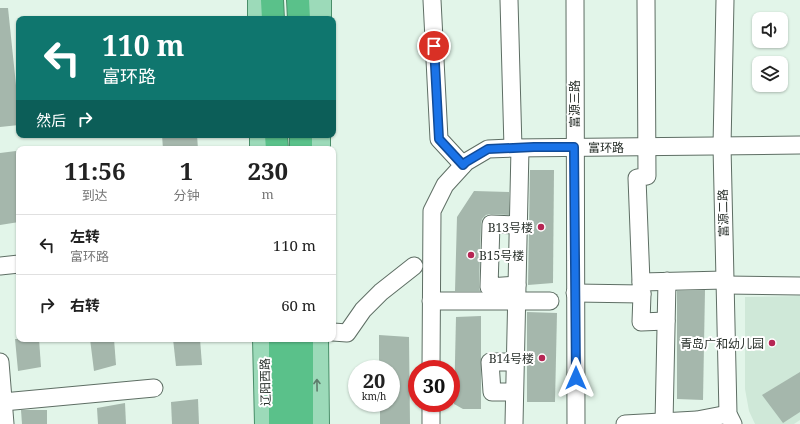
<!DOCTYPE html>
<html lang="zh">
<head>
<meta charset="utf-8">
<style>
	:root { --surface:#fff; --page:#f6f6f6; --text:#222; --muted:#767676; --line:#e0e0e0 }
	body { margin:0; font-family:"Noto Serif","Noto Sans SC",serif; background:var(--page); color:var(--text); height:100vh; display:flex; flex-direction:column; font-size:15px; white-space:nowrap }
	* { box-sizing:border-box; margin:0 }
	p { font-size:13px; color:var(--muted) }
	.icon { flex:none; width:22px; height:22px; fill:none; stroke:currentColor; stroke-width:2; stroke-linecap:round; stroke-linejoin:round }
	.map { position:relative; flex:1; overflow:hidden }
	.details { position:absolute; left:16px; top:146px; width:320px; height:196px; display:flex; flex-direction:column; background:var(--surface); border-radius:8px; box-shadow:0 1px 3px #0004 }
	.details>* { flex:none }
	.top-card { position:absolute; left:16px; top:16px; width:320px; height:122px; border-radius:8px; box-shadow:0 1px 3px #0004; background:#0f766e; color:#fff; overflow:hidden }
	.tools { position:absolute; left:752px; top:12px; display:grid; gap:8px }
	.tools a { display:grid; place-items:center; width:36px; height:36px; border-radius:8px; background:var(--surface); box-shadow:0 1px 3px #0004; font-size:20px }
	.speed { position:absolute; left:348px; top:360px; display:flex; gap:8px; font-size:20px; font-weight:700; text-align:center }
	.speed>* { display:grid; place-content:center; width:52px; height:52px; border-radius:50%; background:var(--surface); box-shadow:0 1px 3px #0004; line-height:1 }
	.speed small { font-size:10px; font-weight:400 }
	.speed .limit { border:6px solid #d22; background:#fff; color:#111 }
	.pin { position:absolute; display:grid; place-items:center; width:34px; height:34px; color:#fff; margin:-17px; border:2px solid #fff; border-radius:50%; box-shadow:0 1px 4px #0007 }
	.me { position:absolute; width:44px; margin:-22px; rotate:0deg; stroke-linejoin:round; filter:drop-shadow(0 0 3px #0008) }
	.turn { display:flex; align-items:center; gap:14px; height:84px; padding:0 20px; font-size:18px }
	.turn .icon { width:52px; height:52px; stroke-width:2.5 }
	.turn b { display:block; font-size:28px; line-height:34px }
	.then { display:flex; align-items:center; height:38px; padding:0 20px; background:#0003; gap:8px; font-size:15px }
	.eta { display:flex; justify-content:space-evenly; align-items:center; height:68px; text-align:center }
	.eta b { font-size:24px; font-weight:700; line-height:28px }
	ul { padding:0; list-style:none }
	li { display:flex; align-items:center; gap:12px; height:60px; padding:0 20px; border-top:1px solid var(--line) }
	li div { flex:1 }
	li b { display:block; font-size:15px }
	li em { font-style:normal }
	.map>svg:first-child { display:block }
</style>
</head>
<body>
<div class="map">
<svg width="800" height="424" viewBox="0 0 800 424">
	<rect width="100%" height="100%" fill="#e2f5e9"/>
	<polygon fill="#cfe8d8" points="800,296 800,420 794,424 755,424 749,411 745,389 745,297"/>
	<g fill="#a5b7ac">
		<polygon points="0,8 8,8 19,114 19,125 0,127"/>
		<polygon points="162,135 197,135 198,149 163,149"/>
		<polygon points="16,151 19,184 19,222 0,225 0,153"/>
		<polygon points="530,170 554,170 553,283 528,285"/>
		<polygon points="474,191 509,192 509,215 491,214 486,215 482,219 481,224 479,287 480,291 455,291 457,217"/>
		<polygon points="705,290 703,400 677,399 677,291"/>
		<polygon points="527,312 557,313 555,402 527,402"/>
		<polygon points="481,316 481,409 463,409 454,404 456,317"/>
		<polygon points="379,335 409,337 410,424 380,424 380,403 391,403 391,369 379,369"/>
		<polygon points="15,339 39,339 41,367 18,371"/>
		<polygon points="90,339 114,339 116,365 94,371"/>
		<polygon points="173,339 200,339 202,365 176,366"/>
		<polygon points="800,372 800,412 783,423 762,395"/>
		<polygon points="198,399 199,424 172,424 171,402"/>
		<polygon points="125,403 126,424 98,424 97,408"/>
		<polygon points="21,410 47,410 47,424 22,424"/>
	</g>
	<g fill="none" stroke-linecap="round" stroke-linejoin="round">
		<defs>
			<g id="minor">
				<polyline points="432,0 439,139 463,165"/>
				<polyline points="509,0 513,148"/>
				<polyline points="575,0 576,424"/>
				<polyline points="725,0 722,146 728,414 733,424"/>
				<polyline points="0,266 19,264"/>
				<polyline points="641,282 637,178 647,176 646,0"/>
				<polyline points="517,285 489,287 491,224 518,225"/>
				<polyline points="725,285 800,286"/>
				<polyline points="575,293 642,294 641,282 725,280"/>
				<polyline points="642,294 641,322 666,321"/>
				<polyline points="431,301 550,301"/>
				<polyline points="333,332 347,333 363,310 381,292 414,266"/>
				<polyline points="0,362 5,424"/>
				<polyline points="431,369 432,211 445,185 466,162 488,149 513,148 800,145"/>
				<polyline points="514,392 492,392 490,362 515,362"/>
				<polyline points="3,402 154,388"/>
				<polyline points="431,403 431,424"/>
				<polyline points="664,423 667,281"/>
				<polyline points="514,424 520,148"/>
				<polyline points="625,424 697,420 728,414"/>
			</g>
			<g id="major">
				<polyline points="259,0 259,19"/>
				<polyline points="320,19 320,0"/>
				<polyline points="261,135 261,149"/>
				<polyline points="319,149 319,135"/>
				<polyline points="264,339 266,424"/>
				<polyline points="317,339 318,424"/>
			</g>
			<g id="highway">
				<polyline points="272,0 273,19"/>
				<polyline points="298,0 299,19"/>
				<polyline points="276,135 277,149"/>
				<polyline points="301,135 301,149"/>
				<polyline points="280,339 280,424"/>
				<polyline points="302,339 302,424"/>
			</g>
		</defs>
		<use href="#minor" stroke="#5e6e64" stroke-width="19"/>
		<use href="#major" stroke="#498e69" stroke-width="24"/>
		<use href="#highway" stroke="#498e69" stroke-width="24"/>
		<use href="#minor" stroke="#fff" stroke-width="17"/>
		<use href="#major" stroke="#9cdab9" stroke-width="22"/>
		<use href="#highway" stroke="#5ac18a" stroke-width="22"/>
	</g>
	<defs><path id="oneway-shaft" d="M-6 0H5M1.5-3L5.5 0L1.5 3" fill="none" stroke-width="1.6" stroke-linecap="round" stroke-linejoin="round"/></defs>
	<use stroke="#5d7c6b" href="#oneway-shaft" transform="translate(317 385) rotate(-91)"/>
	<g fill="none" stroke-linecap="round" stroke-linejoin="round">
		<defs>
			<polyline id="route" points="434,46 439,139 463,165 466,162 488,149 534,147 574,147 576,378"/>
		</defs>
		<use href="#route" stroke="#114b97" stroke-width="10"/>
		<use href="#route" stroke="#1a73e8" stroke-width="7"/>
	</g>
	<g fill="#b62654" stroke="#fff" stroke-width="1.5">
		<circle cx="541" cy="227" r="4"/>
		<circle cx="471" cy="255" r="4"/>
		<circle cx="772" cy="343" r="4"/>
		<circle cx="542" cy="358" r="4"/>
	</g>
	<g text-anchor="middle" dominant-baseline="central" stroke-width="4" stroke-linejoin="round" paint-order="stroke">
		<g font-size="12" fill="#29302b" stroke="#fff">
			<text transform="translate(574 104) rotate(-90)">富源三路</text>
			<text x="606" y="147">富环路</text>
			<text transform="translate(723 213) rotate(-91)">富源二路</text>
			<text transform="translate(265 382) rotate(-91)">辽阳西路</text>
		</g>
		<g font-size="12" fill="#29302b" stroke="#fff" text-anchor="end">
			<text x="533" y="227">B13号楼</text>
			<text x="479" y="255" text-anchor="start">B15号楼</text>
			<text x="764" y="343">青岛广和幼儿园</text>
			<text x="534" y="358">B14号楼</text>
		</g>
	</g>
</svg>
<div class="tools">
<a><svg class="icon" aria-label="sound" viewBox="0 0 24 24"><path d="M4 9h4l5-4v14l-5-4H4zM17 9q2 3 0 6"/></svg></a>
<a><svg class="icon" aria-label="layers" viewBox="0 0 24 24"><path d="M12 4l9 5-9 5-9-5zM3 14l9 5 9-5"/></svg></a>
</div>
<div class="speed"><div>20<small>km/h</small></div><div class="limit">30</div></div>
<div class="pin" style="left:434px;top:46px;background:#d93025"><svg class="icon" aria-label="arrive" viewBox="0 0 24 24"><path d="M6 21V4h12l-3 4 3 4H6"/></svg></div>
<svg class="me" style="left:576px;top:378px" viewBox="-20 -20 40 40"><path d="M0-17L14 15 0 8-14 15z" fill="#1a73e8" stroke="#fff" stroke-width="4"/></svg>
<div class="top-card">
<div class="turn"><svg class="icon" aria-label="left" viewBox="0 0 24 24"><path d="M17 20v-9H6M10 6l-5 5 5 5"/></svg><div><b>110 m</b>富环路</div></div>
<div class="then">然后<svg class="icon" aria-label="right" viewBox="0 0 24 24"><path d="M7 20v-9h11M14 6l5 5-5 5"/></svg></div>
</div>
<section class="details">
<div class="eta">
<div><b>11:56</b><p>到达</p></div>
<div><b>1</b><p>分钟</p></div>
<div><b>230</b><p>m</p></div>
</div>
<ul>
<li><svg class="icon" aria-label="left" viewBox="0 0 24 24"><path d="M17 20v-9H6M10 6l-5 5 5 5"/></svg><div><b>左转</b><p>富环路</p></div><em>110 m</em></li>
<li><svg class="icon" aria-label="right" viewBox="0 0 24 24"><path d="M7 20v-9h11M14 6l5 5-5 5"/></svg><div><b>右转</b></div><em>60 m</em></li>
</ul>
</section>
</div>
</body>
</html>
